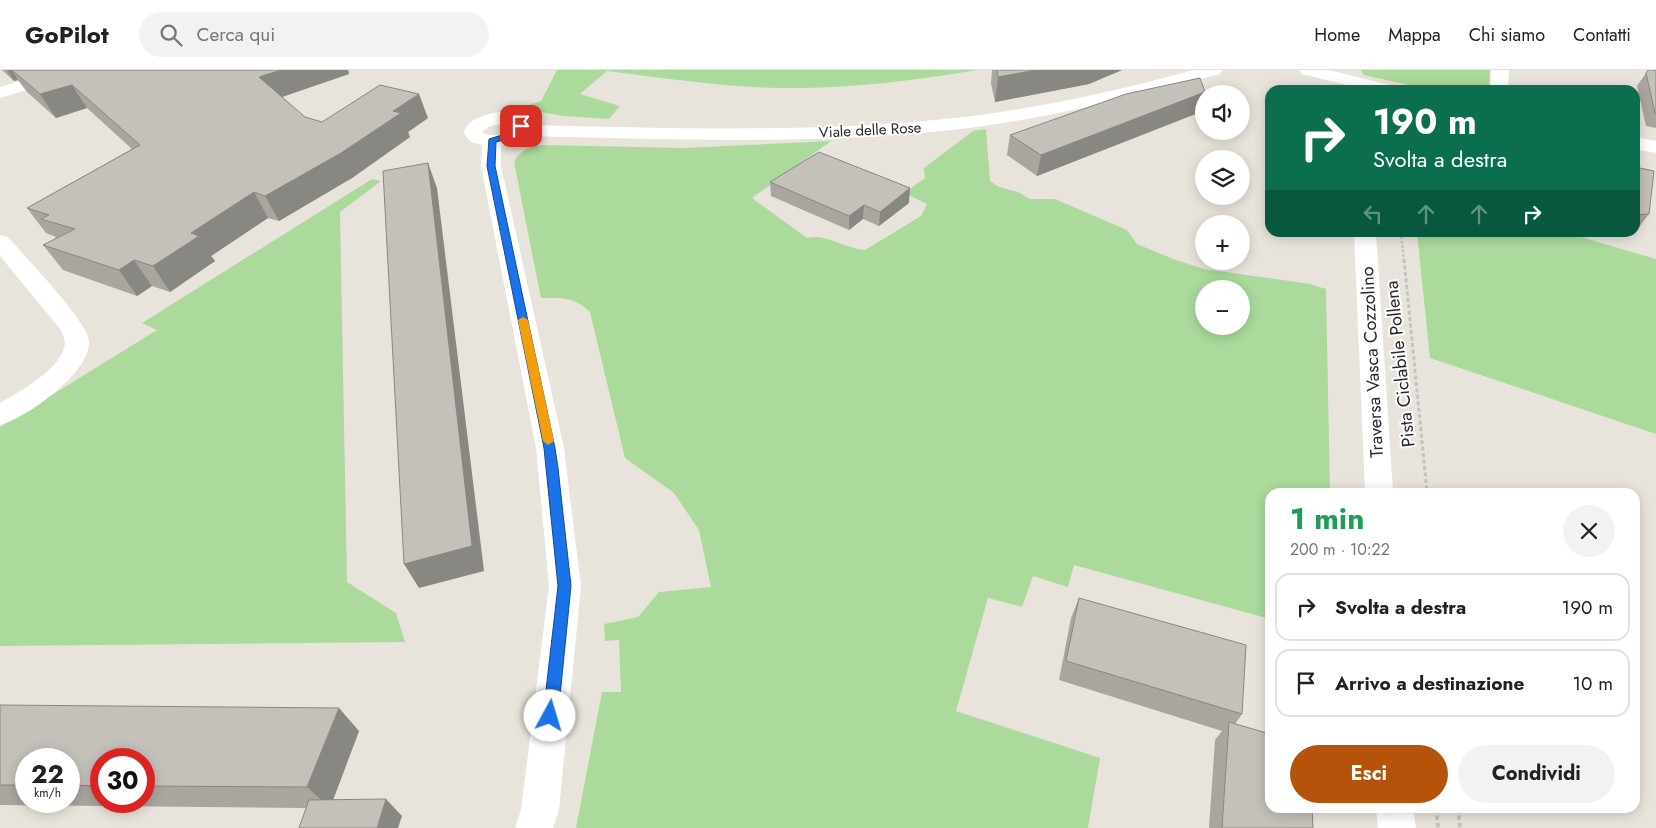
<!DOCTYPE html>
<html lang="it">
<head>
<meta charset="utf-8">
<style>
	:root { --surface:#fff; --page:#f2f2f2; --text:#222; --muted:#767676; --line:#e0e0e0; --accent:#b45309 }
	body { margin:0; font-family:Jost,sans-serif; background:var(--page); color:var(--text); height:100vh; display:flex; flex-direction:column; font-size:19px; white-space:nowrap }
	* { box-sizing:border-box; margin:0 }
	p { font-size:16px; color:var(--muted) }
	.icon { flex:none; width:28px; height:28px; fill:none; stroke:currentColor; stroke-width:2; stroke-linecap:round; stroke-linejoin:round }
	.map { position:relative; flex:1; overflow:hidden }
	.sheet { position:absolute; left:1265px; top:418px; width:375px; height:325px; display:flex; flex-direction:column; background:var(--surface); border-radius:15px; box-shadow:0 2px 12px #0003 }
	.sheet>* { flex:none }
	.guide { position:absolute; left:1265px; top:15px; width:375px; height:152px; border-radius:15px; box-shadow:0 2px 12px #0003; background:#0b6e4f; color:#fff; overflow:hidden }
	.controls { position:absolute; left:1195px; top:15px; display:grid; gap:10px }
	.controls a { display:grid; place-items:center; width:55px; height:55px; border-radius:50%; background:var(--surface); box-shadow:0 2px 12px #0003; font-size:25px }
	.speed { position:absolute; left:15px; top:678px; display:flex; gap:10px; font-size:25px; font-weight:700; text-align:center }
	.speed>* { display:grid; place-content:center; width:65px; height:65px; border-radius:50%; background:var(--surface); box-shadow:0 2px 12px #0003; line-height:1 }
	.speed small { font-size:12px; font-weight:400 }
	.speed .limit { border:8px solid #d22; background:#fff; color:#111 }
	.pin { position:absolute; display:grid; place-items:center; width:42px; height:42px; color:#fff; margin:-21px; border-radius:10px; box-shadow:0 2px 8px #0006 }
	.me { position:absolute; width:55px; margin:-28px; rotate:6deg; stroke-linejoin:round; filter:drop-shadow(0 0 4px #0008) }
	.turn { display:flex; align-items:center; gap:18px; height:105px; padding:0 25px; font-size:22px }
	.turn .icon { width:65px; height:65px; stroke-width:2.5 }
	.turn b { display:block; font-size:35px; line-height:42px }
	.lanes { display:flex; align-items:center; height:48px; padding:0 25px; background:#0003; justify-content:center; gap:25px; direction:ltr }
	.lanes .off { opacity:.35 }
	.round { display:grid; place-items:center; flex:none; width:52px; height:52px; border-radius:26px; background:var(--page) }
	.overview { display:flex; align-items:center; justify-content:space-between; height:85px; padding:0 25px }
	h1 { font-size:30px; font-weight:700; line-height:38px; color:#1e9e55 }
	.button { display:flex; gap:10px; margin-top:auto; padding:10px 25px }
	.button a { flex:1; height:58px; border-radius:30px; background:var(--accent); color:#fff; font-size:20px; font-weight:700; line-height:58px; text-align:center }
	.button a+a { background:var(--page); color:var(--text) }
	ul { padding:0; list-style:none }
	li { display:flex; align-items:center; gap:15px; height:68px; margin:0 10px 8px; padding:0 15px; border:2px solid var(--line); border-radius:15px }
	li div { flex:1 }
	li b { display:block; font-size:19px }
	li em { font-style:normal }
	header { display:flex; align-items:center; gap:30px; box-sizing:border-box; height:70px; padding:0 25px; background:var(--surface); border-bottom:1px solid var(--line) }
	header strong { font-size:24px }
	nav { display:flex; gap:28px; margin-inline-start:auto; font-size:18px }
	.search { width:350px; height:45px; background:var(--page); display:flex; align-items:center; gap:12px; box-sizing:border-box; padding:0 18px; border-radius:28px; color:var(--muted); font-size:19px }
	.map>svg:first-child { display:block }
</style>
</head>
<body>
<header>
<strong>GoPilot</strong>
<div class="search"><svg class="icon" aria-label="search" viewBox="0 0 24 24"><circle cx="10" cy="10" r="6"/><path d="M15 15l6 6"/></svg>Cerca qui</div>
<nav><a>Home</a><a>Mappa</a><a>Chi siamo</a><a>Contatti</a></nav>
</header>
<div class="map">
<svg width="1656" height="758" viewBox="0 0 1656 758">
	<rect width="100%" height="100%" fill="#e9e4db"/>
	<g fill="#abda9c" fill-rule="evenodd">
		<path d="M557,0H977C912,11 846,19 780,18C722,17 664,8 607,1L580,24L620,36L609,49L563,46L524,39L526,36L541,31Z"/>
		<polygon points="1361,0 1490,0 1489,20 1431,20 1364,5"/>
		<path d="M986,59L990,111L999,117L1018,122L1030,129H1055L1127,160L1137,174L1173,189L1204,199L1310,214L1326,219L1330,422H1270V549L1074,495L1068,517L1033,506L1022,537L988,528L956,641L1100,688L1088,758H576L602,622H621L619,570L605,571L604,554L638,547L659,522L711,517L699,460L674,423L625,388L590,242C575,227 562,228 541,228L514,92C521,79 529,77 543,75L684,78L831,71L752,128L807,168C826,163 845,179 865,180L921,146L927,134L904,123L925,108L924,98L973,61ZM1204,219H1241V256H1204Z"/>
		<polygon points="372,109 381,111 340,142 347,512 396,543 405,572 0,576 0,357 157,260 142,253"/>
		<polygon points="1417,163 1567,163 1656,189 1656,364 1430,288"/>
	</g>
	<g fill="none" stroke-linecap="round" stroke-linejoin="round">
		<polyline stroke="#c3c3c3" stroke-width="2.5" stroke-dasharray="2.5 2" stroke-linecap="butt" points="1401,162 1404,190"/>
		<polyline stroke="#c3c3c3" stroke-width="3" stroke-dasharray="4 2.5" stroke-linecap="butt" points="1404,189 1427,422"/>
		<g stroke="#c3c3c3" stroke-width="4" stroke-dasharray="4.5 3" stroke-linecap="butt">
			<polyline points="1436,738 1438,758"/>
			<polyline points="1458,738 1460,758"/>
		</g>
		<g fill="#fff" fill-rule="evenodd">
			<polygon points="56,0 83,0 80,4 0,28 0,17"/>
			<path d="M1194,0H1223L1220,4C1137,26 1054,47 969,58C822,76 672,69 524,66L513,73L501,76V96L564,378L581,516L559,740L553,758H515L521,740L549,516L536,378L481,96L482,75L471,72L464,64C464,45 508,37 522,45C525,47 527,52 529,55C664,58 800,63 934,50C1022,42 1109,23 1194,0ZM507,53L511,56L510,58C502,65 492,68 482,62L490,56Z"/>
			<polygon points="1491,0 1509,0 1508,20 1490,20"/>
			<polygon points="1354,162 1376,162 1393,422 1365,422"/>
			<path d="M0,165L8,167C24,186 89,252 89,272C89,289 73,306 61,317C44,332 22,348 0,355V333C19,322 65,297 65,272C64,268 63,264 61,260L0,186Z"/>
			<polygon points="1376,738 1413,738 1416,758 1378,758"/>
		</g>
		<g fill="#fff" fill-rule="evenodd">
			<polygon points="1299,0 1329,0 1394,16 1397,20 1367,20 1302,4"/>
			<polygon points="1635,67 1656,71 1656,83 1635,79"/>
		</g>
	</g>
	<g fill="#a9a6a0" fill-rule="evenodd">
		<polygon points="2,0 348,0 349,4 282,27 305,47 322,52 428,48 408,62 410,67 352,108 279,151 268,148 211,186 215,191 170,222 152,216 137,226 63,200 43,175 56,168 54,166 46,163 27,138 132,79 87,38 56,48 27,22 18,10 14,11"/>
		<polygon points="992,0 1122,0 1089,14 995,32 991,13"/>
		<polygon points="1656,0 1656,58 1646,56 1637,16 1646,3"/>
		<polygon points="1204,24 1204,26 1198,43 1037,106 1007,85 1010,65"/>
		<polygon points="1635,97 1649,144 1639,157 1635,157"/>
		<polygon points="770,112 909,133 879,156 863,149 849,160 771,126"/>
		<polygon points="1079,528 1242,644 1235,654 1313,758 1209,758 1215,670 1222,661 1059,610 1071,548"/>
		<path d="M0,635L359,661L333,730L402,746L306,738L0,735ZM26,689H69V731H26ZM101,689H144V731H101Z"/>
	</g>
	<g fill="#898782">
		<polygon points="7,0 12,0 18,10 14,11"/>
		<polygon points="281,0 348,0 349,4 270,31 259,7"/>
		<polygon points="1036,0 1122,0 1089,14 995,32 998,7"/>
		<polygon points="72,15 87,38 56,48 40,24"/>
		<polygon points="1205,22 1204,24 1204,26 1198,43 1037,106 1041,85"/>
		<polygon points="419,24 428,48 408,62 410,67 352,108 279,151 265,126"/>
		<polygon points="428,93 437,118 484,501 419,518 404,494"/>
		<polygon points="910,118 909,133 879,156 880,142"/>
		<polygon points="254,122 268,148 211,186 215,191 170,222 153,196 191,163"/>
		<polygon points="864,135 863,149 849,160 849,146"/>
		<polygon points="134,190 152,216 137,226 119,200"/>
		<polygon points="339,638 359,661 330,738 307,717"/>
		<polygon points="386,729 402,746 398,758 377,758"/>
	</g>
	<g fill="#c4c1ba" stroke="#898782">
		<polygon points="12,0 281,0 259,7 305,47 322,52 380,15 419,24 393,41 401,43 341,83 265,126 254,122 191,163 199,166 153,196 134,190 119,200 43,175 75,159 41,149 49,145 27,138 140,75 72,15 40,24"/>
		<polygon points="997,0 1036,0 998,7"/>
		<polygon points="1648,0 1656,0 1656,43 1655,43 1646,3"/>
		<polygon points="1200,8 1205,22 1041,85 1010,65 1126,24"/>
		<polygon points="819,82 910,118 880,142 864,135 849,146 770,112"/>
		<polygon points="428,93 472,476 404,494 383,101"/>
		<polygon points="1635,97 1654,101 1649,144 1635,145"/>
		<polygon points="1079,528 1246,575 1242,644 1066,591"/>
		<polygon points="0,635 339,638 307,717 144,716 144,689 101,689 101,716 69,715 69,689 26,689 26,715 0,715"/>
		<polygon points="1229,652 1270,664 1270,738 1312,738 1313,758 1222,758"/>
		<polygon points="386,729 377,758 299,758 309,730"/>
	</g>
	<polygon fill="#1a73e8" stroke="#114b97" points="518,54 524,56 518,66 496,72 495,96 555,378 558,398 571,516 558,646 555,651 550,653 545,651 543,646 558,516 546,398 544,378 487,96 489,69 512,62"/>
	<polygon fill="#f59e0b" points="523,247 528,250 554,371 548,375 543,371 518,250"/>
	<g text-anchor="middle" dominant-baseline="central" stroke-width="4" stroke-linejoin="round" paint-order="stroke">
		<g font-size="15" fill="#282828" stroke="#fff">
			<text transform="translate(870 60) rotate(-3)">Viale delle Rose</text>
		</g>
		<g font-size="18" fill="#282828" stroke="#fff">
			<text transform="translate(1372 292) rotate(-93)">Traversa Vasca Cozzolino</text>
			<text transform="translate(1400 294) rotate(-96)">Pista Ciclabile Pollena</text>
		</g>
	</g>
</svg>
<div class="controls">
<a><svg class="icon" aria-label="sound" viewBox="0 0 24 24"><path d="M4 9h4l5-4v14l-5-4H4zM17 9q2 3 0 6"/></svg></a>
<a><svg class="icon" aria-label="layers" viewBox="0 0 24 24"><path d="M12 4l9 5-9 5-9-5zM3 14l9 5 9-5"/></svg></a>
<a>+</a>
<a>−</a>
</div>
<div class="speed"><div>22<small>km/h</small></div><div class="limit">30</div></div>
<div class="pin" style="left:521px;top:56px;background:#d93025"><svg class="icon" aria-label="arrive" viewBox="0 0 24 24"><path d="M6 21V4h12l-3 4 3 4H6"/></svg></div>
<svg class="me" style="left:550px;top:646px" viewBox="-20 -20 40 40"><circle r="19" fill="#fff"/><path d="M0-13L10 11 0 6-10 11z" fill="#1a73e8"/></svg>
<div class="guide">
<div class="turn"><svg class="icon" aria-label="right" viewBox="0 0 24 24"><path d="M7 20v-9h11M14 6l5 5-5 5"/></svg><div><b>190 m</b>Svolta a destra</div></div>
<div class="lanes"><svg class="icon off" aria-label="left" viewBox="0 0 24 24"><path d="M17 20v-9H6M10 6l-5 5 5 5"/></svg><svg class="icon off" aria-label="ahead" viewBox="0 0 24 24"><path d="M12 20V5M6 11l6-6 6 6"/></svg><svg class="icon off" aria-label="ahead" viewBox="0 0 24 24"><path d="M12 20V5M6 11l6-6 6 6"/></svg><svg class="icon" aria-label="right" viewBox="0 0 24 24"><path d="M7 20v-9h11M14 6l5 5-5 5"/></svg></div>
</div>
<section class="sheet">
<div class="overview"><div><h1>1 min</h1><p>200 m · 10:22</p></div><a class="round"><svg class="icon" aria-label="close" viewBox="0 0 24 24"><path d="M6 6l12 12M18 6L6 18"/></svg></a></div>
<ul>
<li><svg class="icon" aria-label="right" viewBox="0 0 24 24"><path d="M7 20v-9h11M14 6l5 5-5 5"/></svg><div><b>Svolta a destra</b></div><em>190 m</em></li>
<li><svg class="icon" aria-label="arrive" viewBox="0 0 24 24"><path d="M6 21V4h12l-3 4 3 4H6"/></svg><div><b>Arrivo a destinazione</b></div><em>10 m</em></li>
</ul>
<div class="button"><a>Esci</a><a>Condividi</a></div>
</section>
</div>
</body>
</html>
